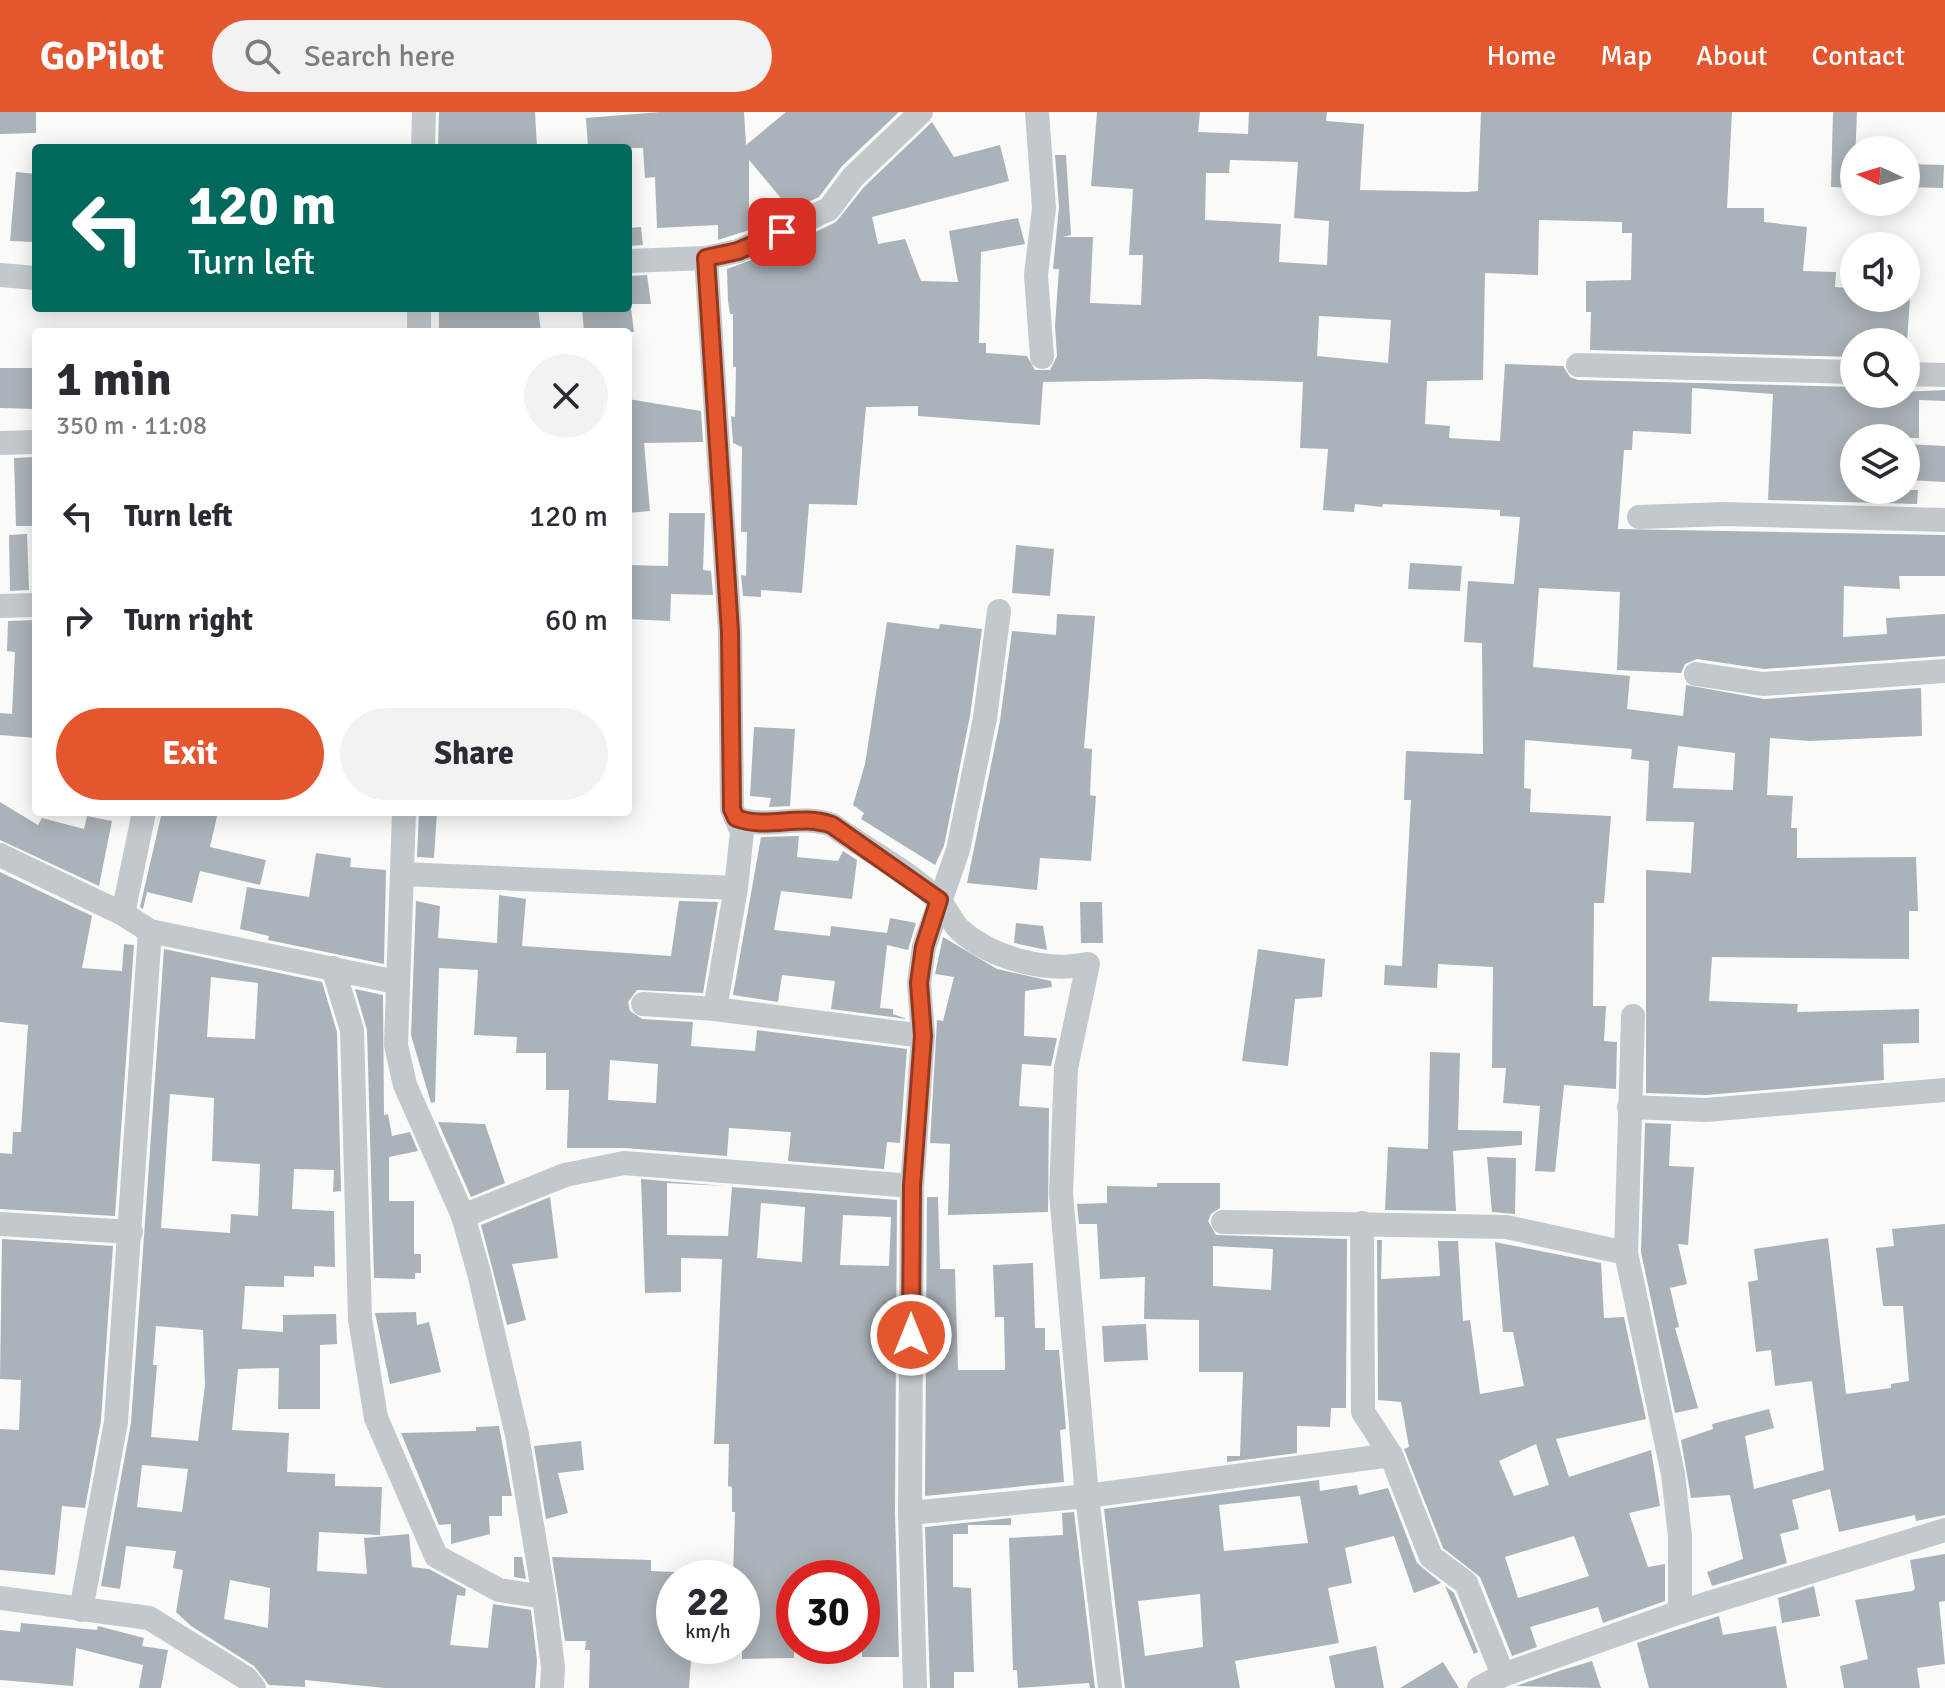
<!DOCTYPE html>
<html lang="en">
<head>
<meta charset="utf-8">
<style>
	:root { --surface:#fff; --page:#f2f2f3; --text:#2b2b33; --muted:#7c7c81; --accent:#e4572e }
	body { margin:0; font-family:Signika,sans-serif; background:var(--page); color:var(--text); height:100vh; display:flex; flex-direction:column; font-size:30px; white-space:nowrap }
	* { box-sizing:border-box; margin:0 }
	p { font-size:26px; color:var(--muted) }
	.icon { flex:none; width:44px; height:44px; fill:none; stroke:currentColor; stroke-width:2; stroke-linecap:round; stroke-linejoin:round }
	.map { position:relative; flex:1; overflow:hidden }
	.side { position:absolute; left:32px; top:216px; width:600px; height:488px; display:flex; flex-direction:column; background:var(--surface); border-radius:8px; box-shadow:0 4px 20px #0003 }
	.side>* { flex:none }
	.banner { position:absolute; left:32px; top:32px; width:600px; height:168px; border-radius:8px; box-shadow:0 4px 20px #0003; background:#00695c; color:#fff; overflow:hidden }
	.needle { width:52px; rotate:274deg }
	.controls { position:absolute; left:1840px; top:24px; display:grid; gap:16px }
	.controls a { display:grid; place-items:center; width:80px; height:80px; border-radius:50%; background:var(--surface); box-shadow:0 4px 20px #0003; font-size:40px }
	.speed { position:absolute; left:656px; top:1448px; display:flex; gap:16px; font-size:40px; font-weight:700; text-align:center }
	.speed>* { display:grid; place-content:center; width:104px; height:104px; border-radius:50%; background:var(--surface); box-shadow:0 4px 20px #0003; line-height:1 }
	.speed small { font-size:20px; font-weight:400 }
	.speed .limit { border:12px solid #d22; background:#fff; color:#111 }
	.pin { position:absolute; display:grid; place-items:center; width:68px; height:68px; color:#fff; margin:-34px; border-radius:16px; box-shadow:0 4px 12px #0006 }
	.me { position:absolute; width:88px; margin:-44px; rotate:0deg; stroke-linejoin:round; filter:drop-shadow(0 0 6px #0008) }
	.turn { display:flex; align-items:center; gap:28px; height:168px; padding:0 24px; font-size:36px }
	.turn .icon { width:104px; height:104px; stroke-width:2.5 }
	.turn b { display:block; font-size:56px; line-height:68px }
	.round { display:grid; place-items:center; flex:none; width:84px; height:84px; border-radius:42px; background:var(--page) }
	.summary { display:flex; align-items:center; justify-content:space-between; height:136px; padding:0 24px }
	h1 { font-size:48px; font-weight:700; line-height:60px }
	.button { display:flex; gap:16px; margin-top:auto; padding:16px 24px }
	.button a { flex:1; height:92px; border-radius:48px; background:var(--accent); color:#fff; font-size:32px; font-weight:700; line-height:92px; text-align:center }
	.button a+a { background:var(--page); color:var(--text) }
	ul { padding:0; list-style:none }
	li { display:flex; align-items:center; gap:24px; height:104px; padding:0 24px }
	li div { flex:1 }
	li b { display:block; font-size:30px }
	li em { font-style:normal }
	header { display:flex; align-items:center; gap:48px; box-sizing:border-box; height:112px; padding:0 40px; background:var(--accent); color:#fff }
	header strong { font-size:38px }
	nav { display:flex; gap:44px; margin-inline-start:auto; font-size:28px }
	.search { width:560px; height:72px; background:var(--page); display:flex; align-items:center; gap:20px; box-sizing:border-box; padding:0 28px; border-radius:44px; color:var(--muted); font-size:30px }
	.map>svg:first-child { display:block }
</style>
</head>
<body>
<header>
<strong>GoPilot</strong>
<div class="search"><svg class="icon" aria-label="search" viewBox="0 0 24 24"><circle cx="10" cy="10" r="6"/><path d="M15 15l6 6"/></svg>Search here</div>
<nav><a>Home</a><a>Map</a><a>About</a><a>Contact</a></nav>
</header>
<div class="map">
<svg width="1945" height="1576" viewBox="0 0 1945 1576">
	<rect width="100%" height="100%" fill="#fafaf8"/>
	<g fill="#aab3b9" fill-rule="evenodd">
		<polygon points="0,0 36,0 36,21 0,22"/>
		<polygon points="439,0 535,0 537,36 438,36"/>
		<polygon points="660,0 744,0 746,33 786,0 899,0 842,54 819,85 791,98 749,48 749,118 718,128 718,113 657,116 655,65 645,66 643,36 588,36 586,6"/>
		<path d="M1097,0H1200L1198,20L1248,22L1249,0H1327L1326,9L1364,12L1360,78L1467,80L1478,79L1481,0H1732L1727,96H1764V110L1807,115L1803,159L1836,160L1835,175L1851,176L1850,186H1910L1907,230H1854V245L1590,238L1591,200H1586V169L1631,168L1632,121H1622V110L1539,108L1538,163L1485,161L1483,268L1427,269L1425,312L1450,314L1449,326L1500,329L1505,252L1563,254L1570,265L1578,268L1854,275V282L1945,278V289L1919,288V326H1854V378H1918L1917,392L1768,388L1773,282L1692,276L1691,322L1633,319L1632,338H1624L1618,417L1945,423V464H1899L1900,477L1844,474L1843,525L1887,522L1886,506L1945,502V544L1764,557L1697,547L1685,552L1681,561L1617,558L1620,480L1539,476L1533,555L1630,564L1627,597L1683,604L1686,573L1764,587L1921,576L1922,624L1809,629L1770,626L1767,683L1793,684L1791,716H1797V746L1916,745L1918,799H1909V847L1712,845L1709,889L1798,892L1797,900L1919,897V931L1883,932L1884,968L1706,983L1646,981V758L1691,761L1694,710L1646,709L1649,649L1631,647L1632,637L1525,628L1524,676L1531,677L1530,700L1611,704L1604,791H1594L1593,894H1606L1604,929L1617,930L1616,977L1564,973L1555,1060L1535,1059L1540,994L1503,991L1506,956H1492L1493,855L1438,852L1437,876L1384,873L1385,853L1402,854L1411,688H1404L1406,639L1483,642L1482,531L1464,530L1468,469L1514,472L1520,405L1500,404V398L1383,392L1382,395L1355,392L1354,400L1323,398L1328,337L1300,336L1303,270L1203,267L1043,270L1040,313L918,304V294L866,295L857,393L809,392L802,481L761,478V485L743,484L741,463L746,464L747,420H741L742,335L733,331L731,304L735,305L736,255H733V202H730L728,189L727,157L783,136L836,110L864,75L932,10L954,45L1000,33L1009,69L872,105L878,132L905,127L921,169L958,170L949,119L1018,106L1025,132L981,140L979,231H986V241L1027,244L1035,258H1050L1057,244L1055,214L1059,157H1053L1059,95L1055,43H1066L1071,123L1063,125H1093L1090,191L1141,193L1143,143H1129L1133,77L1091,74ZM1230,48L1298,50L1294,106L1329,109L1327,153L1279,150L1281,112L1205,108L1206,61H1229ZM1319,204L1391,208L1388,251L1317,244ZM1678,634L1735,641L1733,678L1673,676Z"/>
		<polygon points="1833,0 1857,0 1854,76 1831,75"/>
		<polygon points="1906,52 1944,53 1943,76 1906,75"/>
		<polygon points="16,60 36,62 36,130 10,129"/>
		<polygon points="641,115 643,133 628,134 628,116"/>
		<polygon points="647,163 651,192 628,192 628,164"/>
		<polygon points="439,196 538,196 541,220 439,220"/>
		<polygon points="582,196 631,196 634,220 584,220"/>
		<polygon points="0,256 36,256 36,297 0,296"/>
		<polygon points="628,287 701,299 703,330 644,331 650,399 628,401"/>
		<polygon points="1906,332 1945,334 1945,370 1906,368"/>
		<polygon points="36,345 36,414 16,414 14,346"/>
		<polygon points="669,401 705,401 703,458 711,459 713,483 671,482 670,509 628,507 628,453 668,454"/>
		<polygon points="27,422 29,478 10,479 9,423"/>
		<polygon points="1016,433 1054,437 1050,484 1012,481"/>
		<polygon points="1410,451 1462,454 1460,479 1408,477"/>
		<polygon points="1057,502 1095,504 1084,636 1092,637 1090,683 1096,684 1091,749 1040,746 1037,778 967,771 1000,609 1012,519 1056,523"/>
		<polygon points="36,508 36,626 0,623 0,601 12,602 15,540 7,539 8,509"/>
		<polygon points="887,510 939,517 940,512 982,517 970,604 944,734 935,753 861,707 864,701 853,693 865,652"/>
		<polygon points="754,615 795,617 790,694 769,695 771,686 750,684"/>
		<polygon points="0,690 38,713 42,706 84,717 87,704 112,709 99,774 0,728"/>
		<polygon points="162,700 218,700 210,735 266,748 260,773 200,759 192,791 147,780 143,797 140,795"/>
		<polygon points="419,700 437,700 434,746 417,745"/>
		<polygon points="799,724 797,745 838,749 843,739 857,748 852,787 781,779 774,818 830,824 831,814 887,821 890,806 916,811 908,838 887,833 880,896 893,897 893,902 907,907 831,897 835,869 782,863 778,890 733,883 761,725"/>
		<polygon points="316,741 351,746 350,755 386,758 384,852 268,828 269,824 240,817 247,775 309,785"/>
		<polygon points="0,760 92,804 82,856 122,859 124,832 134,833 115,1104 0,1097 0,1041 12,1042 13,1020 21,1020 28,913 0,910"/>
		<path d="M499,783L526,787L522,834L671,844L679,789L718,790L703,881L637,878L628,890L630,899L642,907L693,910L691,934L755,939L757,918L907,937L900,1031L887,1030L884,1057L788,1049L791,1020L729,1016L727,1044L625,1036H567L569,978H546V941H516L517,925L474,923L478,858L439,856L435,990L431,991L411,923L416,789L440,794L438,826L497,831ZM610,948L658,952L656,991L608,988Z"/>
		<polygon points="1080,790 1102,790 1103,831 1081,831"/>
		<polygon points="1016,811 1043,814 1047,838 1014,831"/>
		<polygon points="943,825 997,857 1051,869 1052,875 1025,879 1024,924 1057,926 1051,954 1022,952 1019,994 1049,996 1048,1100 948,1103 950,1032 930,1031 937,908 943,909 954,865 935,862"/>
		<path d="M164,837L322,870L337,920L341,1079L333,1080L334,1058L294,1057L292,1097L334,1099L335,1155L314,1154V1165L284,1164V1175L245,1174L242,1217L283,1220V1203L336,1202L337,1232L320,1233V1297H278L279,1256L238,1257L232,1318L289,1321L287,1360L335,1362V1374L382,1375L380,1423L319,1420L317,1459L367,1462L364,1426L409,1422L412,1455L429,1457L466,1477L465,1484L457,1483L450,1533L488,1536L493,1492L531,1498L537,1549L535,1576H385L305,1568V1575L269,1573L254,1554L191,1514L176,1500L183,1458L173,1456L176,1439L126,1434L120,1477L101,1474L131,1311ZM211,865L258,871L255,927L207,925ZM170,982L214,986L212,1049L260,1052L258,1104L231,1102L230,1121L161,1116ZM156,1214L203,1218L205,1273L198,1329L151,1325L157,1253H153ZM142,1353L188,1357L182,1400L137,1395ZM230,1468L270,1476L268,1516L224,1507Z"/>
		<polygon points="1258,837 1325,847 1322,885 1295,887 1288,954 1242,949"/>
		<polygon points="355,877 383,883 384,1003 388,1002 392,1024 410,1020 418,1039 389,1045 389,1089 414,1089 414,1142 421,1142 421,1161 415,1161 415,1167 374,1166 367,918"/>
		<polygon points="1430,940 1460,941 1458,1018 1522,1019 1522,1033 1453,1039 1456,1099 1385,1098 1388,1035 1428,1037"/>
		<polygon points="438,1010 485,1012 505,1071 471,1085"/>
		<polygon points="1645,1011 1671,1012 1669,1054 1694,1055 1688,1133 1678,1132 1687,1172 1670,1176 1679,1215 1675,1216 1698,1296 1675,1301 1641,1140"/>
		<polygon points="1487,1045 1516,1046 1515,1102 1492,1100"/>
		<path d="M641,1067L725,1074L667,1071V1123L728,1124L732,1075L897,1088L895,1401L899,1545H862V1466H794V1546L742,1547V1466H733L735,1400H732V1375L728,1374L729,1332H714L722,1147L681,1146V1180L645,1181ZM761,1091L805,1095L802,1150L757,1146ZM843,1103L891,1105L889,1154L840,1153Z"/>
		<path d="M1157,1071H1220V1096L1211,1102L1208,1109L1216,1123L1347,1127L1346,1296H1331L1330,1315L1297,1314V1341L1227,1350V1344H1240L1243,1260H1199V1208L1144,1207L1145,1165L1100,1167L1097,1112H1079L1077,1092L1107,1091V1074L1157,1075ZM1213,1134L1273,1137L1271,1178L1213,1174Z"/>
		<polygon points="550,1085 558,1146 512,1152 526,1208 507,1213 481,1113"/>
		<polygon points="927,1085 938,1085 940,1157 955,1157 958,1258 1005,1258 1004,1205 995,1205 993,1153 1033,1151 1035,1216 1045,1216 1045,1238 1059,1238 1066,1317 1060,1318 1064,1370 925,1384"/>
		<polygon points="1945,1112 1945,1403 1916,1409 1915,1403 1839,1420 1830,1377 1792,1388 1799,1417 1780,1422 1787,1451 1712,1474 1707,1460 1743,1447 1730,1383 1691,1386 1681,1328 1713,1317 1712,1312 1769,1297 1774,1316 1745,1324 1754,1377 1824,1358 1812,1269 1775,1274 1771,1238 1756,1240 1748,1170 1758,1168 1754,1137 1828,1126 1846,1282 1891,1276 1891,1272 1909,1269 1903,1194 1883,1194 1876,1136 1894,1134 1892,1117"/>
		<polygon points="2,1127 113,1134 101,1308 85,1396 62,1394 55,1463 0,1458 0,1317 19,1318 21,1268 0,1267"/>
		<path d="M1377,1128H1382L1381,1167L1440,1164L1438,1129H1458L1463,1209L1470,1208L1480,1282L1524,1274L1513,1220H1503L1495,1130L1601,1151L1604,1206L1624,1205L1646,1307L1556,1327L1569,1365L1651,1338L1660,1394L1629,1401L1648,1455L1665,1452V1489L1603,1511L1598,1495L1530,1515L1537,1535L1512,1544L1480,1465L1443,1436L1404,1337L1409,1335L1401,1290L1378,1288ZM1536,1332L1549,1373L1514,1384L1499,1349ZM1574,1424L1589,1464L1518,1486L1505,1445Z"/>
		<polygon points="416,1200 417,1213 429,1210 441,1260 390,1272 375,1201"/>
		<polygon points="1146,1212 1148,1248 1104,1250 1102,1214"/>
		<polygon points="499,1314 512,1384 502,1384 502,1404 489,1404 490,1422 451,1432 451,1412 439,1413 401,1321 476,1319 476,1315"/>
		<polygon points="581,1329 584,1358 558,1361 568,1401 546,1407 534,1334"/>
		<path d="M1319,1368L1320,1379L1357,1373L1359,1383L1388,1376L1417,1451L1441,1471L1414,1481L1394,1424L1345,1436L1352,1471L1328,1476L1339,1531L1235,1549L1240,1576H1125L1104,1397ZM1300,1384L1308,1431L1224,1439L1219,1393ZM1200,1482L1203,1535L1145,1544L1138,1489Z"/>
		<polygon points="1074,1400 1095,1576 1090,1576 1089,1571 1018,1576 1017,1558 1013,1558 1009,1426 1063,1423 1062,1401"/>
		<polygon points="1011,1406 1011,1413 968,1413 968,1422 953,1422 953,1475 971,1476 974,1560 954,1560 954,1576 930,1576 925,1415"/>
		<polygon points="1945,1442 1945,1489 1939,1490 1945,1552 1917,1556 1920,1576 1844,1576 1840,1554 1868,1547 1855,1488 1912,1479 1915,1477 1910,1448"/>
		<polygon points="514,1445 522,1445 526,1467 514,1465"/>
		<polygon points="552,1445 651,1448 651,1459 674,1460 674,1534 692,1534 689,1576 589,1576 590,1538 585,1538 586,1529 565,1529"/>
		<polygon points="1445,1474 1454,1481 1478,1540 1474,1542"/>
		<polygon points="1814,1474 1820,1504 1782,1511 1778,1486"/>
		<polygon points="1719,1504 1723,1523 1776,1514 1787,1576 1649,1576 1637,1531"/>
		<polygon points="21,1511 97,1518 98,1514 144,1526 142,1534 168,1538 161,1576 139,1576 143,1553 76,1536 73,1574 0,1568 0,1518 20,1520"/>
		<polygon points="1376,1534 1384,1576 1335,1576 1329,1544"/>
		<polygon points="1592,1549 1601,1576 1516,1574 1559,1559"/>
		<polygon points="1443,1550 1459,1576 1400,1576"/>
	</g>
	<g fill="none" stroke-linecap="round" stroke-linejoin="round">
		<g stroke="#c3c8cc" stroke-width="24">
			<polyline points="1037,0 1044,96 1036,163 1042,245"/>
			<polyline points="423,36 424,0"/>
			<polyline points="706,146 730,520 732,697 742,720 736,776 715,897"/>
			<polyline points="628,149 706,146 738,139 829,97 853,65 921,0"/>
			<polyline points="0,163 36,166"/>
			<polyline points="419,220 419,196"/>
			<polyline points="1578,253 1854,260"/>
			<polyline points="1906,262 1945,263"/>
			<polyline points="0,331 36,330"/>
			<polyline points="1639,405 1725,402 1945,408"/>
			<polyline points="0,494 36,493"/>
			<polyline points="1696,562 1763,572 1945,559"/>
			<polyline points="404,700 396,933 405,973 463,1104 479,1161 517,1323 544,1485 553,1555 552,1576"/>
			<path d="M736,706C768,718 800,701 832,713C865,737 910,760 938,788C947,796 951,810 960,818C991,846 1047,861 1088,852L1066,956L1061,1081L1087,1384L1110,1576"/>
			<polyline points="0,743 123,802 150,819 396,870"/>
			<polyline points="402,762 736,776"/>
			<polyline points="123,802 144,700"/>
			<polyline points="333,856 352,918 360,1207 376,1306 436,1444 499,1478 544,1485"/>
			<polyline points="643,892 715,897 923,924"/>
			<polyline points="1633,904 1626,1141 1673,1362 1680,1424 1680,1500"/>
			<polyline points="1629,995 1706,998 1945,978"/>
			<polyline points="463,1104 565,1063 624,1051 912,1074"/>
			<polyline points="1223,1110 1506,1115 1626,1141"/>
			<polyline points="1362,1111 1363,1300 1391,1343 1431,1445 1466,1471 1503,1563"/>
			<polyline points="0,1112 131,1120"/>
			<polyline points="910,1401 1087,1384 1391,1343"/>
			<polyline points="0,1486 149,1506 246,1566 254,1576"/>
			<polyline points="81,1498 116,1310 150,819"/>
			<polyline points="915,1576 910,1401 912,1074 923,924 919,871 924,835 958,738 985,606 999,499"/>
			<polyline points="1479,1576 1503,1563 1680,1500 1945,1418"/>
		</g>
	</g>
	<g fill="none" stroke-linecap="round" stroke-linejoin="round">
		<defs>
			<path id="route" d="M782,120L738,139L706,146L730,520L732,697L736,706C768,718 800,701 832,713L939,788L924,835L919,871L923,924L912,1074L911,1223"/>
		</defs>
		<use href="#route" stroke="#94391e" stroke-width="20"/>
		<use href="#route" stroke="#e4572e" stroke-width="14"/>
	</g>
</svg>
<div class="controls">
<a><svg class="needle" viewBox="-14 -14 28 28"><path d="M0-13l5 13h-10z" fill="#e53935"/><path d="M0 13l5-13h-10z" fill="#7c7c81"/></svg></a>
<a><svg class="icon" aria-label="sound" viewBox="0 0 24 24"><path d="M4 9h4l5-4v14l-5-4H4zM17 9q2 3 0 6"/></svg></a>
<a><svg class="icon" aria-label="search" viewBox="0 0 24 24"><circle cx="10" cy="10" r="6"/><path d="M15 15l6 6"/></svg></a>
<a><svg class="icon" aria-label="layers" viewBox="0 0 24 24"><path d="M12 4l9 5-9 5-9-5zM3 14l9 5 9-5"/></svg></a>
</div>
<div class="speed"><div>22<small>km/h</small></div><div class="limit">30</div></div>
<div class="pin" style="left:782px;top:120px;background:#d93025"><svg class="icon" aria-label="arrive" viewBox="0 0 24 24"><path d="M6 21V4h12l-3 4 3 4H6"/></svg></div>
<svg class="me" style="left:911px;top:1223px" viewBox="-20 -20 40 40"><circle r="17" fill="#e4572e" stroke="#fff" stroke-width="3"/><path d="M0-11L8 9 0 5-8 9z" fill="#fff"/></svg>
<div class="banner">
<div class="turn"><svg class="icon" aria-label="left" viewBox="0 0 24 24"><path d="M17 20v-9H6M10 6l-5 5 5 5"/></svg><div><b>120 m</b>Turn left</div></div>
</div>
<section class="side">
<div class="summary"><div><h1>1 min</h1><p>350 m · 11:08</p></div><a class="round"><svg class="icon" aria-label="close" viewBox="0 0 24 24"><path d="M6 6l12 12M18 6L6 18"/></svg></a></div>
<ul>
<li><svg class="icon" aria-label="left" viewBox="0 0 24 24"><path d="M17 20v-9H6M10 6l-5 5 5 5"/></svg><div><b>Turn left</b></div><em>120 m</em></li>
<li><svg class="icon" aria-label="right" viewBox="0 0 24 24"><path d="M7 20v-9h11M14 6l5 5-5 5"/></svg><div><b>Turn right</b></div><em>60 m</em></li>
</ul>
<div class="button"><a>Exit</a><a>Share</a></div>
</section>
</div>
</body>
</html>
